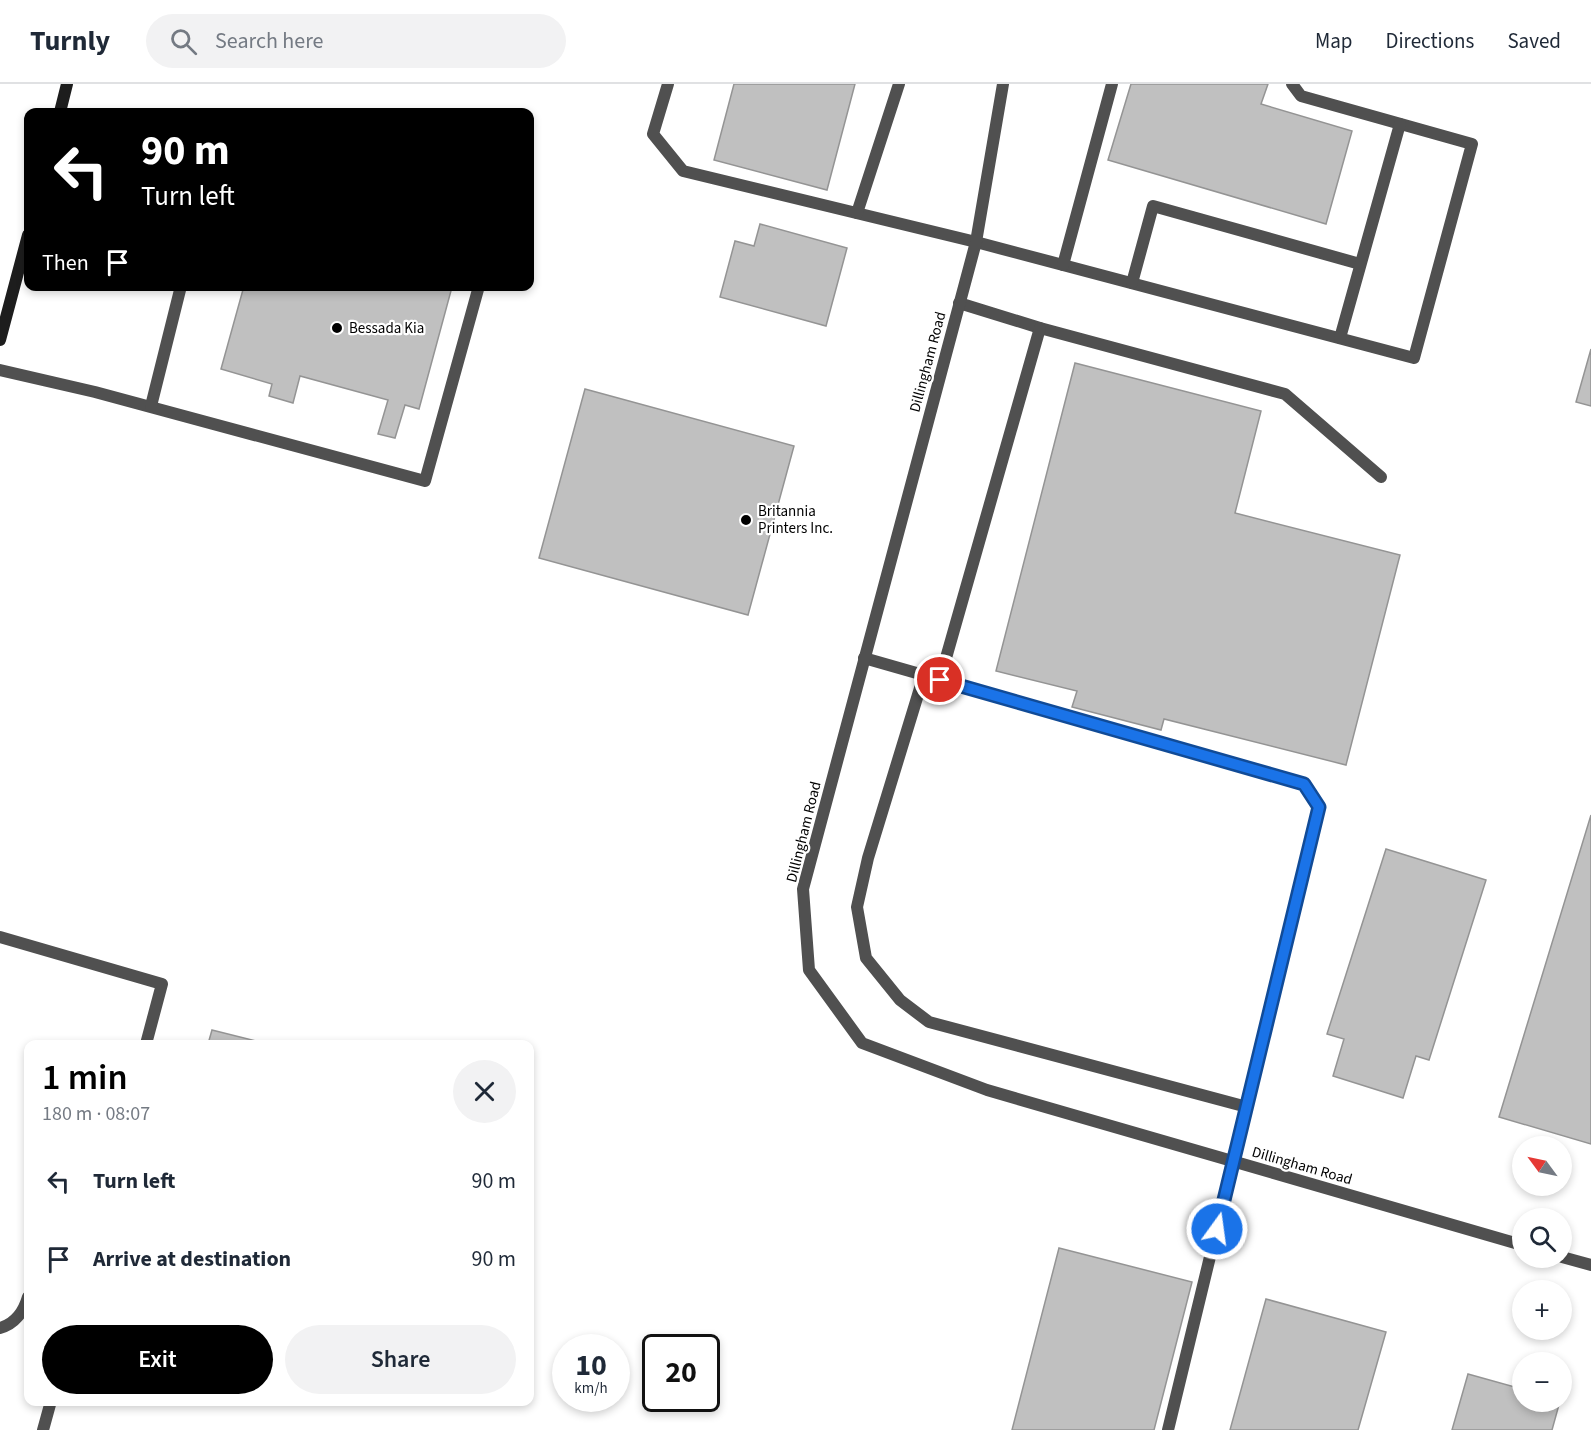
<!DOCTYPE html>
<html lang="en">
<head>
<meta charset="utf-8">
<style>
	:root { --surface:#fff; --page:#f2f2f3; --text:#1f2937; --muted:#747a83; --line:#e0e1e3; --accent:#000 }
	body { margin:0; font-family:"Source Sans 3",sans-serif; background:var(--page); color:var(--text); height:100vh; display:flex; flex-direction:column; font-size:22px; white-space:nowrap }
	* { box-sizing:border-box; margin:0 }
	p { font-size:20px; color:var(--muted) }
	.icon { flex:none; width:33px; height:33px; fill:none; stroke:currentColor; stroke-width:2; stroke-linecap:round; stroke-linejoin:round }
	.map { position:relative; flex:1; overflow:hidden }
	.details { position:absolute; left:24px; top:956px; width:510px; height:366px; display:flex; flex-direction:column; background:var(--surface); border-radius:12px; box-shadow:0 3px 9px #0003 }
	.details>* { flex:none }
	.guide { position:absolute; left:24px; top:24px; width:510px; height:183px; border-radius:12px; box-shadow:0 3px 9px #0003; background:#000; color:#fff; overflow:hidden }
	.needle { width:39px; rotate:303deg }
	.fabs { position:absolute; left:1512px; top:1052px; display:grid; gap:12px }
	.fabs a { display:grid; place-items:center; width:60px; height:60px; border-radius:50%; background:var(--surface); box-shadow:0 3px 9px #0003; font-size:30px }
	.speed { position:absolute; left:552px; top:1250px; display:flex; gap:12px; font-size:30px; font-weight:700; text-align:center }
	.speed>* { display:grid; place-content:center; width:78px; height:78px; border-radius:50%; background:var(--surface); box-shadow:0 3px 9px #0003; line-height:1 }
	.speed small { font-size:15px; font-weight:400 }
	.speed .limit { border:3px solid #111; border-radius:9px; background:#fff; color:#111 }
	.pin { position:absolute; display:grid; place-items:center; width:51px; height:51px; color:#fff; margin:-26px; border:3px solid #fff; border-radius:50%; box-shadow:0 2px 6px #0007 }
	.me { position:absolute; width:66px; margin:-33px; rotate:14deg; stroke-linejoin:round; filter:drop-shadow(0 0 4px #0008) }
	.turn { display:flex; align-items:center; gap:21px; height:126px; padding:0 18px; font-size:27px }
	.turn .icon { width:78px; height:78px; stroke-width:2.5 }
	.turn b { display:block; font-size:42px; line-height:51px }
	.then { display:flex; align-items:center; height:57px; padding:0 18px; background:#0003; gap:12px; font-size:22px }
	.round { display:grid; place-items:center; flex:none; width:63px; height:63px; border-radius:32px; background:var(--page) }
	.headline { display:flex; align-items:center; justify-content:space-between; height:102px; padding:0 18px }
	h1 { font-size:36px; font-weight:600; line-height:45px; color:var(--accent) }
	.cta { display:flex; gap:12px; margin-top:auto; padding:12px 18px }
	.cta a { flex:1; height:69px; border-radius:36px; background:var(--accent); color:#fff; font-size:24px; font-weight:600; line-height:69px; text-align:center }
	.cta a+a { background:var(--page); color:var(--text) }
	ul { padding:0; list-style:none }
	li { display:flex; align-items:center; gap:18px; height:78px; padding:0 18px }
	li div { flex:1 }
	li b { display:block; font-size:22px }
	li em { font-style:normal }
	header { display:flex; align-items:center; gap:36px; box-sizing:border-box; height:84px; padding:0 30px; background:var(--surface); border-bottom:2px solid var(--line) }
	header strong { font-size:28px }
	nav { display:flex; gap:33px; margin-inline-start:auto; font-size:21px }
	.search { width:420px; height:54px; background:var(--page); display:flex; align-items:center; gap:15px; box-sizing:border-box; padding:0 21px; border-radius:33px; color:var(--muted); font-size:22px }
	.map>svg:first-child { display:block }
</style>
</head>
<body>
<header>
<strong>Turnly</strong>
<div class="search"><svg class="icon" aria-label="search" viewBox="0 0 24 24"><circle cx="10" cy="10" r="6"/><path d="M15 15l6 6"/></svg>Search here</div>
<nav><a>Map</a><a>Directions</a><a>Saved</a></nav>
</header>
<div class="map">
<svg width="1591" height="1346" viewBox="0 0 1591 1346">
	<rect width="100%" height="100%" fill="#fff"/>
	<g fill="#c0c0c0" stroke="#949494" stroke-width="1.5">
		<polygon points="734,0 855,0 827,106 714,76"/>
		<polygon points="1131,0 1268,0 1261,20 1352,47 1326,140 1108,76"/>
		<polygon points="760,140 847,164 826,242 720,213 735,157 754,162"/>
		<polygon points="244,202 452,203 419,325 405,321 395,354 378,350 388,316 300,292 293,319 269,312 272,300 221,285"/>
		<polygon points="1591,265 1591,322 1576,318"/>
		<polygon points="1075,279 1261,327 1235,429 1400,471 1346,681 1164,635 1161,646 1072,623 1077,607 996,587"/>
		<polygon points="585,305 794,362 748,531 539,474"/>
		<polygon points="1591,731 1591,1060 1499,1033"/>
		<polygon points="1386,765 1486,796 1429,976 1416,972 1403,1014 1333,992 1344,955 1327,950"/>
		<polygon points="212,946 268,960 208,960"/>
		<polygon points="1059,1164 1192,1198 1154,1346 1012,1346"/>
		<polygon points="1266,1215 1386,1248 1358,1346 1230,1346"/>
		<polygon points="1468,1290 1522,1305 1522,1317 1560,1317 1552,1346 1452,1346"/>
	</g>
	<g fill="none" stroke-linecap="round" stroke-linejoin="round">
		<g stroke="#505050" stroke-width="12">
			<polyline points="668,0 653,50 683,87 976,158 1414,274 1472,60 1301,12 1292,0"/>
			<polyline points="857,129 899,0"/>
			<polyline points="1063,181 1112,0"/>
			<polyline points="1132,199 1153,122 1360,180"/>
			<polyline points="959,219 1040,244 1285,310 1381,393"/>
			<polyline points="1340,254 1400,40"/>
			<polyline points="0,286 95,308 425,397 479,202"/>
			<polyline points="151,322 181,202"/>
			<polyline points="864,574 1304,700 1319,723 1168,1346"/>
			<polyline points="924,591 868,774 857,823 866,874 900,916 929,938 1247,1023"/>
			<polyline points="940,595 1040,244"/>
			<polyline points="0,853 162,900 146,960"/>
			<path d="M0,1244C15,1240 24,1227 28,1213"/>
			<polyline points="43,1346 51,1317"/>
		</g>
		<g stroke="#505050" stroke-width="12">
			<polyline points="1003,0 976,158 803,805 809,886 862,959 987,1006 1522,1161"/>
			<polyline points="1562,1173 1591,1181"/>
		</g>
		<g stroke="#1d1d1d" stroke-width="12">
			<polyline points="60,28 67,0"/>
			<polyline points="0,256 28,151"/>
		</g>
	</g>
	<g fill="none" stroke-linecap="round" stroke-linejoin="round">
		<defs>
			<polyline id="route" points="940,596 1304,700 1319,723 1217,1145"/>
		</defs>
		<use href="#route" stroke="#114b97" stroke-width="15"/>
		<use href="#route" stroke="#1a73e8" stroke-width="10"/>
	</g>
	<g fill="#000" stroke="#fff" stroke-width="2">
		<circle cx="337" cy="244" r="6"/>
		<circle cx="746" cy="436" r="6"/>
	</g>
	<g text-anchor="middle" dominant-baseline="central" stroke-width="4.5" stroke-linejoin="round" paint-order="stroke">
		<g font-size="15" fill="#000" stroke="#fff" text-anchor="start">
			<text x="349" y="244">Bessada Kia</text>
			<text x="758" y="427">Britannia<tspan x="758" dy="17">Printers Inc.</tspan></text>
		</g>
		<g font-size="15" fill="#000" stroke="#fff">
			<text transform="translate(928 278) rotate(-75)">Dillingham Road</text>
			<text transform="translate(804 748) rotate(-76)">Dillingham Road</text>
			<text transform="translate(1302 1082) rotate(16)">Dillingham Road</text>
		</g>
	</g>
</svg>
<div class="fabs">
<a><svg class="needle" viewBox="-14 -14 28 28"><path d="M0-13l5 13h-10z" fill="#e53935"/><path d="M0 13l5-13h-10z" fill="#747a83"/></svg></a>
<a><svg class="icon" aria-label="search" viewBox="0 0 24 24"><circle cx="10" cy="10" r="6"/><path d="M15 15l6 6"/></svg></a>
<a>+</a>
<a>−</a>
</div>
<div class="speed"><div>10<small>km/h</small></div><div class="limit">20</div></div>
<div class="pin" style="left:940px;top:596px;background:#d93025"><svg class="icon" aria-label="arrive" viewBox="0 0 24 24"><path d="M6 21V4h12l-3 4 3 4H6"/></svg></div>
<svg class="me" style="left:1217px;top:1145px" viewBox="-20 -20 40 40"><circle r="17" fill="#1a73e8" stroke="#fff" stroke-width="3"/><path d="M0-11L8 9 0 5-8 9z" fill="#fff"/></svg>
<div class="guide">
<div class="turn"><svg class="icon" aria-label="left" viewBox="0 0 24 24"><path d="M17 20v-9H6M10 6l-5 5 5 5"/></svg><div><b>90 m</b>Turn left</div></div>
<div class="then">Then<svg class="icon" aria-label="arrive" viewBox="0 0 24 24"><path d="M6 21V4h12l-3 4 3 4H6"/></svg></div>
</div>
<section class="details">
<div class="headline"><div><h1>1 min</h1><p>180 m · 08:07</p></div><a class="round"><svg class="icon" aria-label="close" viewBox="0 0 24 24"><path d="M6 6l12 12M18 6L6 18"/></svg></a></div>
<ul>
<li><svg class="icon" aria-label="left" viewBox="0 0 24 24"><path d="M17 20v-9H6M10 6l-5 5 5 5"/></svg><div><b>Turn left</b></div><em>90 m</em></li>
<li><svg class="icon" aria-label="arrive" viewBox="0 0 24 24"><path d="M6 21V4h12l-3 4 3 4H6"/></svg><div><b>Arrive at destination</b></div><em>90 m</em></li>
</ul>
<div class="cta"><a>Exit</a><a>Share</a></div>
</section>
</div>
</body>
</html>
